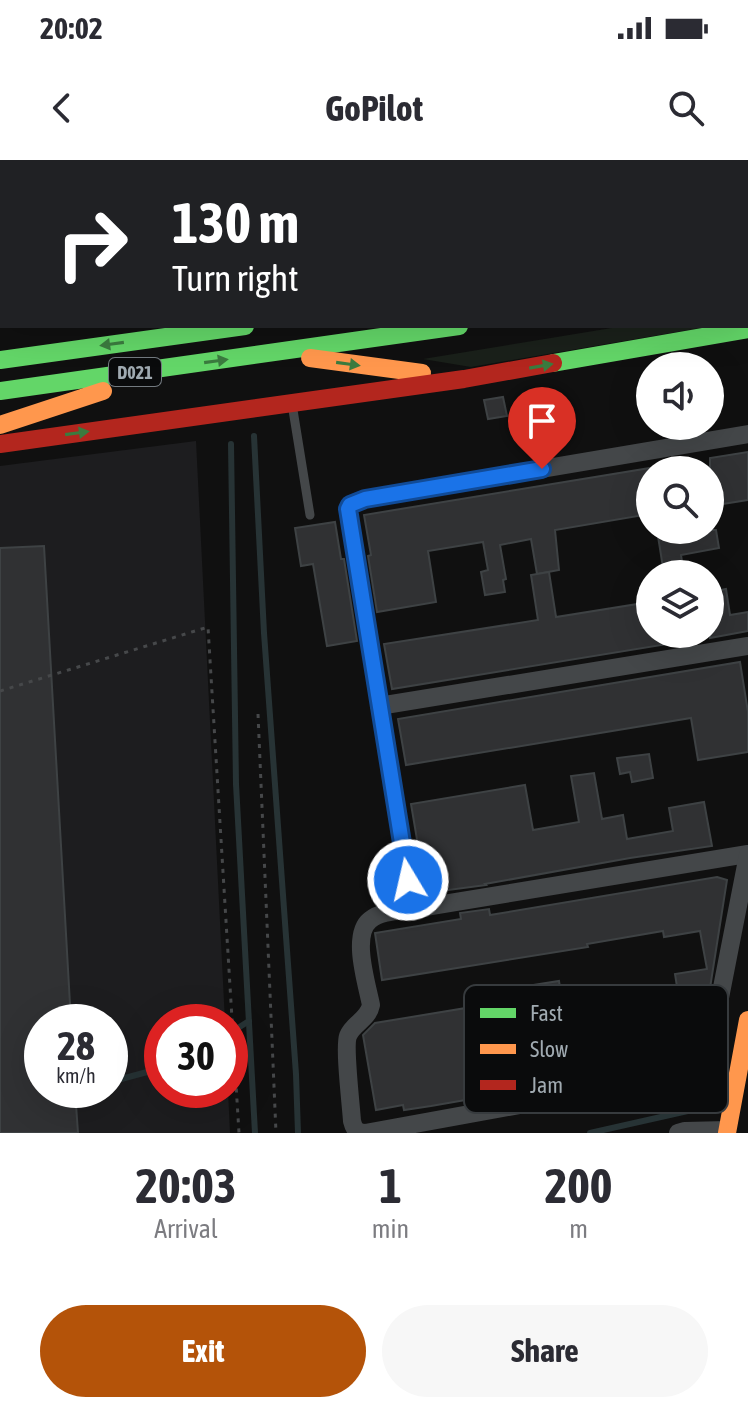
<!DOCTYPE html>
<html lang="en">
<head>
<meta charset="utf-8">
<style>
	:root { --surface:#fff; --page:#f7f7f7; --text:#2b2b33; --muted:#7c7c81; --accent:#b45309 }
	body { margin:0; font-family:"Asap Condensed",sans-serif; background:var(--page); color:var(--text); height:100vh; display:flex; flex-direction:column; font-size:30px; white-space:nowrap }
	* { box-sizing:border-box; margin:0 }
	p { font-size:26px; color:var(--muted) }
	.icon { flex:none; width:44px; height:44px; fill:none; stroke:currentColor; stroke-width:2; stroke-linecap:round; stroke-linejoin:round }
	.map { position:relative; height:973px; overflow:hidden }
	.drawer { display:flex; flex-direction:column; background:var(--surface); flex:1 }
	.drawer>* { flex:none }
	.banner { position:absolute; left:0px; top:0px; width:748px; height:168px; box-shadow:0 8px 32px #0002; background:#202124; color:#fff; overflow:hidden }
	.controls { position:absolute; left:636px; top:192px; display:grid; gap:16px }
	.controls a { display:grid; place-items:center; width:88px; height:88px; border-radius:50%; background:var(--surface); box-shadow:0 8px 32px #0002; font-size:40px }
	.speed { position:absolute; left:24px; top:844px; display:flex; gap:16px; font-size:40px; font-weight:700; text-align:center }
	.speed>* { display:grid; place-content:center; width:104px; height:104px; border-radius:50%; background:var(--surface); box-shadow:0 8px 32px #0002; line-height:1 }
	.speed small { font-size:20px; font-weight:400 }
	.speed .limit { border:12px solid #d22; background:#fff; color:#111 }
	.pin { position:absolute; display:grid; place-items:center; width:68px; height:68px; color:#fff; margin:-82px -34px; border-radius:50% 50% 50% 0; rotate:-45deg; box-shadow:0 0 8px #0007 }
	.pin .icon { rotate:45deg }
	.me { position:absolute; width:88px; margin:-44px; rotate:351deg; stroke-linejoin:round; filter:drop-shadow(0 0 6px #0008) }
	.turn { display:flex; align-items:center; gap:28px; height:168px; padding:0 40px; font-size:36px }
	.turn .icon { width:104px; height:104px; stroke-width:2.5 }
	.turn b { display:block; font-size:56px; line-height:68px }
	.eta { display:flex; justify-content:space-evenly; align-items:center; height:136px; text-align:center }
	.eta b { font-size:48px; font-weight:700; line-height:56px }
	.button { display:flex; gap:16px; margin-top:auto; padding:16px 40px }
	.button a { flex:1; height:92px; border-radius:48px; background:var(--accent); color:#fff; font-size:32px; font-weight:700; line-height:92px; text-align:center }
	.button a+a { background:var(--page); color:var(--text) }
	.status { display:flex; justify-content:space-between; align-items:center; height:56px; padding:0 40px; background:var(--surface); direction:ltr }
	.status svg { height:22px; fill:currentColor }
	header { display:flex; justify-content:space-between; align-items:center; height:104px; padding:0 40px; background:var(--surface); font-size:36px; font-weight:700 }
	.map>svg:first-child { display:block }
</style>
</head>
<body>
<div class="status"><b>20:02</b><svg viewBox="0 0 49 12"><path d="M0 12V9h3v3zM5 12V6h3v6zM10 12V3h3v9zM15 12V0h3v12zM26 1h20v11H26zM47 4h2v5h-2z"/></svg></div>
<header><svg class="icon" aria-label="back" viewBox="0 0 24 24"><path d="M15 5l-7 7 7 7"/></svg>GoPilot<svg class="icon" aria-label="search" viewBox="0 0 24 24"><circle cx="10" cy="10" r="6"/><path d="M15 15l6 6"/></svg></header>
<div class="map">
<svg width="748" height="973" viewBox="0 0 748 973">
	<rect width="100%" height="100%" fill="#101010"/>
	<path fill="#1d1d1f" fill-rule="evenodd" d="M196,281L225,862H162V930H228L230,973H0V306ZM42,862H110V930H42Z"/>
	<polygon fill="#1a201a" points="624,166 712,166 471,207 423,199"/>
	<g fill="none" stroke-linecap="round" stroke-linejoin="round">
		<g stroke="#273335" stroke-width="6">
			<polyline points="215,0 215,2"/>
			<polyline points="533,2 544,0"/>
			<polyline points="254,276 264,473 296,914 298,973"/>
			<polyline points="231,284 236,624 255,973"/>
			<polyline points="230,873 249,861"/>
			<polyline points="110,922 162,908"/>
			<polyline points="590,973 692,950 727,945"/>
		</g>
	</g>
	<g fill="#303133" stroke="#3e4244" stroke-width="2">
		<polygon points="503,237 507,256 488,259 484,240"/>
		<polygon points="748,292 748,340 710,346 710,298"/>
		<polygon points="650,308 650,354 555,370 559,410 537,414 531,379 500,385 506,419 503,420 505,432 485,435 481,412 488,410 483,382 428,391 436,442 377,452 368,396 371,395 364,355"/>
		<polygon points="335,362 341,399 344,399 357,481 327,486 313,404 301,406 295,368"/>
		<polygon points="657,370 716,370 719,388 681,395 684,414 664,414"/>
		<polygon points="44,386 71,862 42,862 42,930 75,930 78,973 0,973 0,388"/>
		<polygon points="549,412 556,457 650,442 650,474 680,474 680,482 392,529 384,484 538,460 531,415"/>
		<polygon points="726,429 730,455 748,452 748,471 710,478 710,432"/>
		<polygon points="740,502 748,552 748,592 698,600 691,558 406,605 398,559"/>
		<polygon points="649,594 653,618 632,622 630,612 620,614 617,598"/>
		<polygon points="594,613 602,659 623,655 627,679 673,671 669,648 704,642 712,686 630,698 485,724 486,725 426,733 411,644 525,625 533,670 579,662 571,616"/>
		<polygon points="717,717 727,720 710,828 678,833 675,814 707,809 700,771 664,777 663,771 587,784 588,787 382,820 375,773 461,759 460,753 489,749 490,755"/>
		<polygon points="559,821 567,872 681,853 689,899 575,918 575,921 431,946 404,950 403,945 376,950 363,875 375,863 466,848 473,891 510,884 502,830"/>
	</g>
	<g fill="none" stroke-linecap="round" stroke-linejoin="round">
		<g stroke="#46484a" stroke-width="3" stroke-dasharray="4 6" stroke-linecap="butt">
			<polyline points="0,531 208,467 239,973"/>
			<polyline points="258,554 276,973"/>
		</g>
		<polyline stroke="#444749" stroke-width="9" points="293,250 310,355"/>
		<g stroke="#444749" stroke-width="18">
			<polyline points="748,274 365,339 350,345 348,349 413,749 748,694"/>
			<polyline points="379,546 748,486"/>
			<path d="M413,749C399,751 381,751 370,760C351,775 367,824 371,845C368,860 353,863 348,876C344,887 351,945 352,961C354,969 356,972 365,973L701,912L707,904L748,695"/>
			<polyline points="678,973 685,971 727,970"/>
		</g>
		<g stroke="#63d668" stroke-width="18">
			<polyline points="746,120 748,120"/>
			<polyline points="0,200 245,166"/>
			<polyline points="553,203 748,169"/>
			<polyline points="0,231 459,166"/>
		</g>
		<g stroke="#ff974d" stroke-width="18">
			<polyline points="746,37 748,36"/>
			<polyline points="0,145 2,145"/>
			<polyline points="310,198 422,213"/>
			<polyline points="0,265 103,231"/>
			<polyline points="727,973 748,860"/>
		</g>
		<g stroke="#b3261e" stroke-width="18">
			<polyline points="746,89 748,89"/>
			<polyline points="0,284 464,219 553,203"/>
		</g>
	</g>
	<defs><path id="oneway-solid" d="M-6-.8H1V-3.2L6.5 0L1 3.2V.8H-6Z" transform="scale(2)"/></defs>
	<g fill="#3b7b3f">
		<use href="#oneway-solid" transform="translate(112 184) rotate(172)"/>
		<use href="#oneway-solid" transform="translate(216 201) rotate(-8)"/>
		<use href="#oneway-solid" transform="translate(348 204) rotate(8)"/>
		<use href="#oneway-solid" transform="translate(541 206) rotate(-10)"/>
		<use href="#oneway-solid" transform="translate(77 273) rotate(-8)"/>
	</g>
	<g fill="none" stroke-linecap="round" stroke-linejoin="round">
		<defs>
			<polyline id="route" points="408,720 348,349 350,345 365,339 542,309"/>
		</defs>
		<use href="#route" stroke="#114b97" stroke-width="20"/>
		<use href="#route" stroke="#1a73e8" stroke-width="14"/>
	</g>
	<g text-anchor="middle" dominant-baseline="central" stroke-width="6" stroke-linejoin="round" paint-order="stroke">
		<rect fill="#0a0b0c" stroke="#737a80" stroke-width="2" x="109" y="198" width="52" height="28" rx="6"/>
		<g font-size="18" font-weight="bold" fill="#a0aab1">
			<text x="135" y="212">D021</text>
		</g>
	</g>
	<rect x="464" y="825" width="264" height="128" rx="12" fill="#0a0b0c" stroke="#373b3e" stroke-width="2"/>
	<rect x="480" y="848" width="36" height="10" fill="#63d668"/>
	<rect x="480" y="884" width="36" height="10" fill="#ff974d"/>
	<rect x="480" y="920" width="36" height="10" fill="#b3261e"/>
	<g font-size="22" fill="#a0aab1">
		<text x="530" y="861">Fast</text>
		<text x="530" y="897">Slow</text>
		<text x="530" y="933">Jam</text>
	</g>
</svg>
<div class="controls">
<a><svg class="icon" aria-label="sound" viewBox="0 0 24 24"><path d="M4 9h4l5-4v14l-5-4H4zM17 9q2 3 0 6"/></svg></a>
<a><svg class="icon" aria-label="search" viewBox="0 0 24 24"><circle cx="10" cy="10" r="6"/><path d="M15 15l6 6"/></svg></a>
<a><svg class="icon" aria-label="layers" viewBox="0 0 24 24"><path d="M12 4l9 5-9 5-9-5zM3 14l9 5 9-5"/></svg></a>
</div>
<div class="speed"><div>28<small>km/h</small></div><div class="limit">30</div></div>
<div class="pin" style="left:542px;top:309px;background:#d93025"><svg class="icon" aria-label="arrive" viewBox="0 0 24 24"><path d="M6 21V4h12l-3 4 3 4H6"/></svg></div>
<svg class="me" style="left:408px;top:720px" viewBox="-20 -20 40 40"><circle r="17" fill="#1a73e8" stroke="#fff" stroke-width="3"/><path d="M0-11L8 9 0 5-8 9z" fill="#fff"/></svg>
<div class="banner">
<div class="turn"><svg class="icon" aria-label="right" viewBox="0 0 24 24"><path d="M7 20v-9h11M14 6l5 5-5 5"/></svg><div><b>130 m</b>Turn right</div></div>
</div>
</div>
<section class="drawer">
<div class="eta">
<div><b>20:03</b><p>Arrival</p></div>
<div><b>1</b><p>min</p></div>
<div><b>200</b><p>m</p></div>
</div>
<div class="button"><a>Exit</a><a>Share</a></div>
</section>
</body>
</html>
